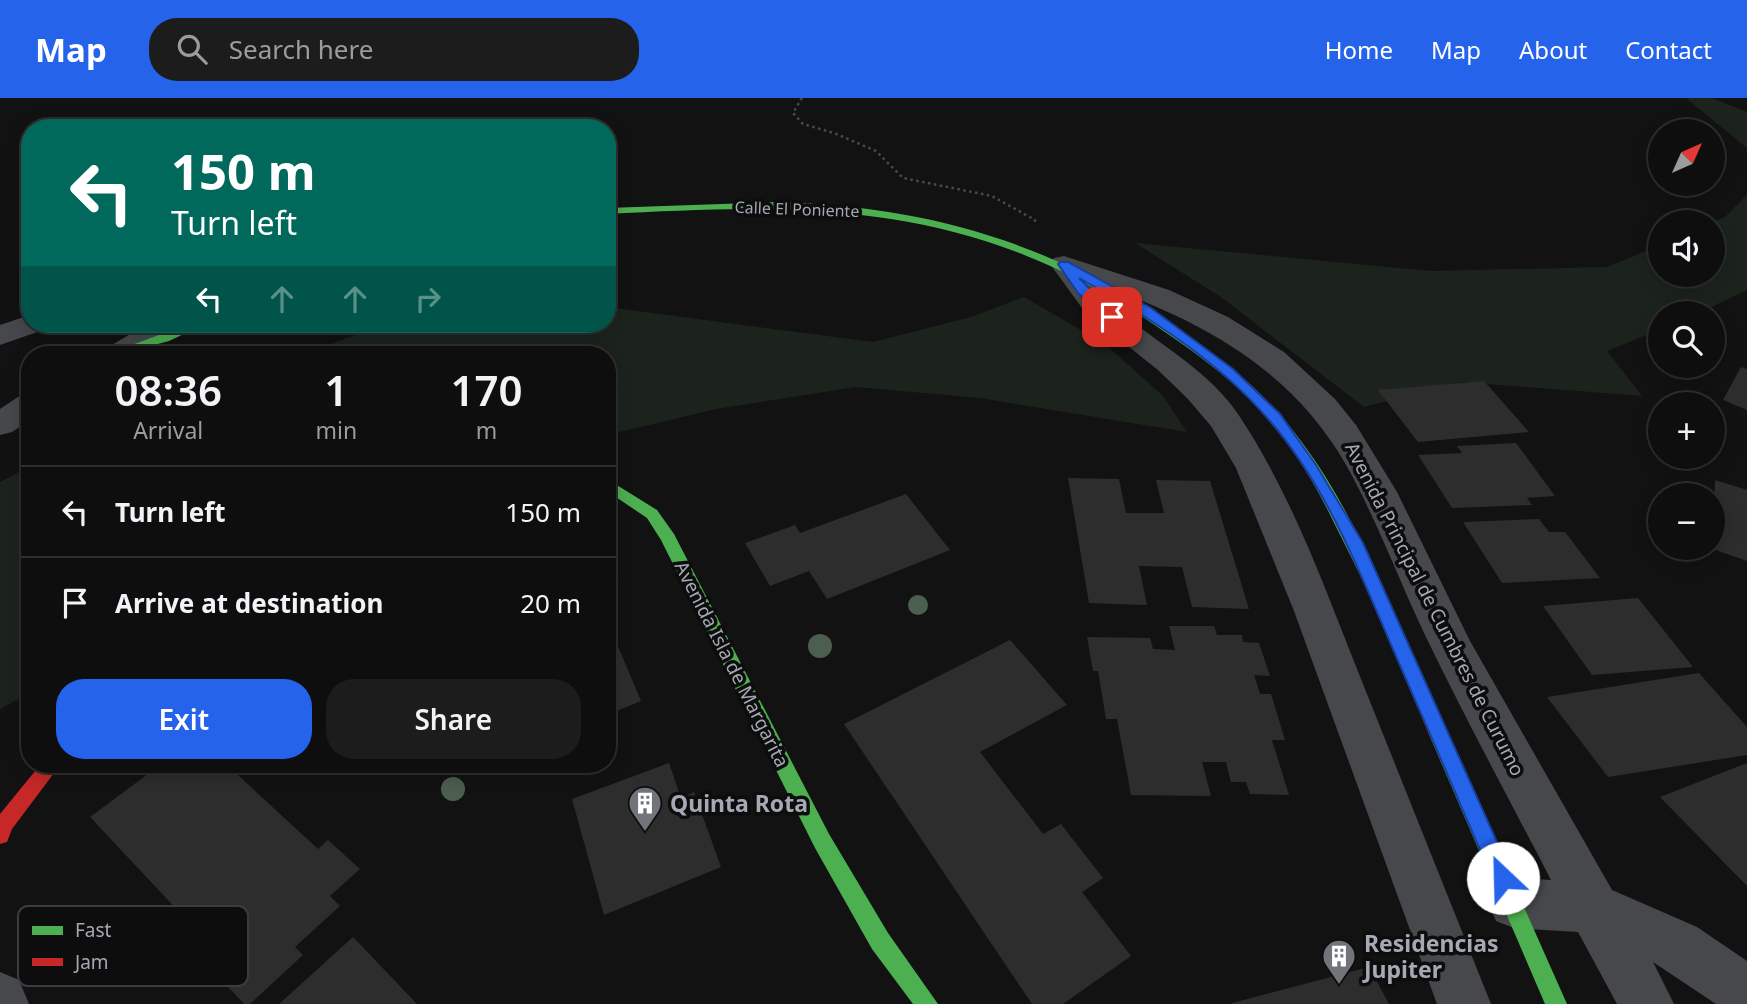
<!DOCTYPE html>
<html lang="en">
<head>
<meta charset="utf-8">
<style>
	:root { --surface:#0e0e0e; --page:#1c1c1c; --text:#f1f3f6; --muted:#9b9c9e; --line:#2e2e2e; --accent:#2563eb }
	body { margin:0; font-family:"Noto Sans",sans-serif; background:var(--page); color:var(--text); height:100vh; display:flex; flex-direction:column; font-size:26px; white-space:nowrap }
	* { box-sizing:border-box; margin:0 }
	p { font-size:23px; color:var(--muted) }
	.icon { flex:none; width:38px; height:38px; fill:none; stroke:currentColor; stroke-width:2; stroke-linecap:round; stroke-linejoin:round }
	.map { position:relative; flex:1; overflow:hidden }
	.drawer { position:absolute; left:21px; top:248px; width:595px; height:427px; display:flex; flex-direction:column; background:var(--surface); border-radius:28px; box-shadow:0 4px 18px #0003,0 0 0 2px var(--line) }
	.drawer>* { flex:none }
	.banner { position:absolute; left:21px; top:21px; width:595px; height:214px; border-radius:28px; box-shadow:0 4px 18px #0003,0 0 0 2px var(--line); background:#00695c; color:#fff; overflow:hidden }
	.needle { width:46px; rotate:45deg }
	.tools { position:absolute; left:1648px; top:21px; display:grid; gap:14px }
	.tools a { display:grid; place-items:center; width:77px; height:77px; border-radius:50%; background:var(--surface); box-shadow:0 4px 18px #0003,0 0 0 2px var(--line); font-size:35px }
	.pin { position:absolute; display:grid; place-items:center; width:60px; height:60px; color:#fff; margin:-30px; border-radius:14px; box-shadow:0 4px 10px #0006 }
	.me { position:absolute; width:77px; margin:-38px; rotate:336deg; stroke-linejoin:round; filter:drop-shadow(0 0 5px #0008) }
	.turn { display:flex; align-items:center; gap:24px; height:147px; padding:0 35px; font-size:32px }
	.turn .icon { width:91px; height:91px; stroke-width:2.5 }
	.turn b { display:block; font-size:49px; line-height:60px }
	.lanes { display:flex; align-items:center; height:66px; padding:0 35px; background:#0003; justify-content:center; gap:35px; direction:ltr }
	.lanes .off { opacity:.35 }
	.eta { display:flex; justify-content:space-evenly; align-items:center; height:119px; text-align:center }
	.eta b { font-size:42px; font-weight:600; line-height:49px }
	.action { display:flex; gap:14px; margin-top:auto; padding:14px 35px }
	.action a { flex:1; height:80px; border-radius:28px; background:var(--accent); color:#fff; font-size:28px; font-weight:600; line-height:80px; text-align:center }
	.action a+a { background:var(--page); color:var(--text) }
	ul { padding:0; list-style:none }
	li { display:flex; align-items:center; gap:21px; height:91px; padding:0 35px; border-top:2px solid var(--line) }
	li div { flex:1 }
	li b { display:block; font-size:26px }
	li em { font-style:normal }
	header { display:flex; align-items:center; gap:42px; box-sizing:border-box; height:98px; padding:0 35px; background:var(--accent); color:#fff }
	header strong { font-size:33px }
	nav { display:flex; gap:38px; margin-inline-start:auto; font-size:24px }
	.search { width:490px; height:63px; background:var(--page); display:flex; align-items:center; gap:18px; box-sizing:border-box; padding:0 24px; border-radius:28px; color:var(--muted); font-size:26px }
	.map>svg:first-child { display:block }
</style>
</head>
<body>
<header>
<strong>Map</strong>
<div class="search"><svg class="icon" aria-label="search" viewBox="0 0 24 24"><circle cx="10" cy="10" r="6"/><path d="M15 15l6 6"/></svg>Search here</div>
<nav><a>Home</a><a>Map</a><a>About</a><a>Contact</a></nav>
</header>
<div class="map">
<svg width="1747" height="906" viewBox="0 0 1747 906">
	<rect width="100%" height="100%" fill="#121213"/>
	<g fill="#1c231d">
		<polygon points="1686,0 1712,0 1747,14 1747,50"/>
		<polygon points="1747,97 1747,192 1699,215 1661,215 1661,231 1607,253 1642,298 1462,284 1364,309 1221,199 1135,145 1430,173 1607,169 1661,147 1661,177 1713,177 1713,124 1725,119"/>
		<polygon points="1024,199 1105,246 1163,298 1187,334 980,300 856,289 716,311 607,337 607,257 302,257 384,226 607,226 607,209 873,244 971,219"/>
		<polygon points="30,368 30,595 0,611 0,384"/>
	</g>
	<g fill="#2d2d2e">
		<polygon points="1741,269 1747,271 1747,312 1723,302"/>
		<polygon points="1484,283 1529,334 1418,344 1378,292"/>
		<polygon points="1516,345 1555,398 1527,400 1532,407 1452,410 1418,357 1462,355 1457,348"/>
		<polygon points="1068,380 1119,381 1126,415 1164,415 1156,382 1210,383 1249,511 1192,509 1182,469 1139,468 1147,507 1089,505"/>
		<polygon points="1715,382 1747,392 1747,463 1713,451"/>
		<polygon points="906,396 950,452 827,501 809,473 770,488 745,445 795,427 800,435"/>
		<polygon points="1539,421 1549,434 1565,434 1600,480 1502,485 1463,424"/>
		<polygon points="607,475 619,483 607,493"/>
		<polygon points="1638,500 1693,569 1592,577 1543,508"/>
		<polygon points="607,522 641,603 607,617"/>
		<polygon points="1169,528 1214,528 1217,537 1242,537 1243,544 1259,545 1270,578 1254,577 1260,596 1271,596 1285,642 1272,642 1289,697 1250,696 1246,684 1231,684 1226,664 1202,664 1211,698 1131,697 1117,621 1106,621 1098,573 1093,573 1087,539 1150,540 1153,551 1175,552"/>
		<polygon points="1010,542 1067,607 980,654 1043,736 1061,726 1103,780 1082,794 1131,858 1063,906 1032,906 844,626"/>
		<polygon points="1699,575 1747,629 1747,657 1608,679 1547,599"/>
		<polygon points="669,665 681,700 694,694 721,769 604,817 572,701"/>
		<polygon points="1747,665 1747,788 1660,699"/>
		<polygon points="160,667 227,667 318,751 328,742 360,771 330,798 340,808 295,849 303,857 250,906 244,906 202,861 214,851 90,719"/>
		<polygon points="353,839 417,906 279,906"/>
		<polygon points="1369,869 1389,906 1232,906 1232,905"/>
	</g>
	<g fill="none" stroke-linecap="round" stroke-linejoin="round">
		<polyline stroke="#484a4d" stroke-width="2.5" stroke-dasharray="2.5 3.5" stroke-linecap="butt" points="802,0 793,15 803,26 834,35 876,53 903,80 992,98 1035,122 1033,127"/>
		<g fill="#47484b" fill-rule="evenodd">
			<path d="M1064,158L1169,192L1228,219L1284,254L1335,301L1356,327L1397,394L1470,543L1612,792L1697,829L1747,863V906H1716L1653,864L1674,906H1617L1578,834L1514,830L1496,823L1488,805L1496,787L1514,780L1551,782C1509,701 1465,620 1425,537C1398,480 1376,420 1345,365C1289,268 1195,219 1093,185C1133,236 1201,261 1238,316C1291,395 1324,488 1359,576C1403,686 1447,796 1491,906H1437L1294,513L1236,370L1211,328L1187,300L1158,272L1085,214L1050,166L1054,160Z"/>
			<polygon points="30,217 30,226 47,226 43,232 0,247 0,227"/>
			<polygon points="147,226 183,226 179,232 140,257 102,257 107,250"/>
			<polygon points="30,296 30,322 12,334 0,337 0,311 18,299"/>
			<polygon points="0,874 19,882 29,906 0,906"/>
		</g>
		<g fill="#4caf50" fill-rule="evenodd">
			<path d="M776,104C928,108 1052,145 1178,231C1218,258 1256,287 1286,324C1327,373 1356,430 1382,488L1380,492H1368C1338,436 1318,383 1277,331C1246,292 1206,262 1165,234C981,105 822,104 607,116V110Z"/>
			<polygon points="189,226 205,226 169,243 135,252 129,248"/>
			<polygon points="607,381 657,412 674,436 829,736 888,835 938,906 913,906 872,851 815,750 661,442 647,420 607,393"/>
			<polygon points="1437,626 1443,628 1446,634 1567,906 1545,906 1428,634 1431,628"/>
		</g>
		<g fill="#c62828" fill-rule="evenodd">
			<polygon points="1374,482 1380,484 1382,488 1446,634 1443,640 1437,642 1431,640 1428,634 1366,488 1368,484"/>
			<polygon points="40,667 60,667 12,731 7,744 0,746 0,716"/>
		</g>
	</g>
	<g fill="#4c5e4e">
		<circle cx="918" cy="507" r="10"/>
		<circle cx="820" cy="548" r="12"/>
		<circle cx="453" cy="691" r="12"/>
	</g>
	<path fill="#2563eb" stroke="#184099" stroke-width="2" d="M1060,164H1068L1151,210L1233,271L1280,316L1316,367L1363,445L1510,773L1513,780L1510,787L1503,790L1495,787C1461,708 1427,628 1392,549C1359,472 1325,386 1269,322C1218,262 1147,218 1079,180L1118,219L1116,222H1108L1078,195L1058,166Z"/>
	<defs>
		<symbol id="building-pin" viewBox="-11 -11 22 30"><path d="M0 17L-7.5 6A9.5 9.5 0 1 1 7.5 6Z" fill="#71747b" stroke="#0d0d0e"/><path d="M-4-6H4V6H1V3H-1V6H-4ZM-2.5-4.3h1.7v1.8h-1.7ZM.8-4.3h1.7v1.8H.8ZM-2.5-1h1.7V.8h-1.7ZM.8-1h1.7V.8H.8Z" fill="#fff"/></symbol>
	</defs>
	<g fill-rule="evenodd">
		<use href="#building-pin" x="626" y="686" width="38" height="52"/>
		<use href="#building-pin" x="1320" y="839" width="38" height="52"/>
	</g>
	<g text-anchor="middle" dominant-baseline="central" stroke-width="7" stroke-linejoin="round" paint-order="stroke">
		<g font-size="16" fill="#a4a9b3" stroke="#0d0d0e">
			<text transform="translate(797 111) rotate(2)">Calle El Poniente</text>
		</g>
		<g font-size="19" fill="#a4a9b3" stroke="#0d0d0e">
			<text transform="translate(1435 511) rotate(63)">Avenida Principal de Cumbres de Curumo</text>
			<text transform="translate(732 566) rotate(63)">Avenida Isla de Margarita</text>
		</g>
		<g font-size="23" font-weight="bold" fill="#a4a9b3" stroke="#0d0d0e" text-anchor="start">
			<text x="670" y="705">Quinta Rota</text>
			<text x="1364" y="845">Residencias<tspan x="1364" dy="26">Jupiter</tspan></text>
		</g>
	</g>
	<rect x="18" y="808" width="230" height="80" rx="10" fill="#0d0d0e" stroke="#3a3c40" stroke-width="2"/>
	<rect x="32" y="828" width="31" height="9" fill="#4caf50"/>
	<rect x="32" y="860" width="31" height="8" fill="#c62828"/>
	<g font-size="19" fill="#a4a9b3">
		<text x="75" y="839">Fast</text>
		<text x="75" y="871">Jam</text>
	</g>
</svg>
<div class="tools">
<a><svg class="needle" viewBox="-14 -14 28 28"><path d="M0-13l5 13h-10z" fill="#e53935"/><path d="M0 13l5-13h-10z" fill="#9b9c9e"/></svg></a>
<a><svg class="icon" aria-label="sound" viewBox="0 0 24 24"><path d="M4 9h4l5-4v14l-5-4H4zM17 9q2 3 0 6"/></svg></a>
<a><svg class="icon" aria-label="search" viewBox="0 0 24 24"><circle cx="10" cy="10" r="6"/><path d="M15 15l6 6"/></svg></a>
<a>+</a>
<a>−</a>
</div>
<div class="pin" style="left:1112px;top:219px;background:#d93025"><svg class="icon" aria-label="arrive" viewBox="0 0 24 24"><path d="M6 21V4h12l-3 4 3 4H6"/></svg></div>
<svg class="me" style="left:1503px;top:780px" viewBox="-20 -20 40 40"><circle r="19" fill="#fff"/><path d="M0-13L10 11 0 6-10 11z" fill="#2563eb"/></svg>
<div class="banner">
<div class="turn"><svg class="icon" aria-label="left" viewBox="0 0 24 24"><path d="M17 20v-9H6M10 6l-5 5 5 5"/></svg><div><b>150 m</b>Turn left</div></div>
<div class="lanes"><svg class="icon" aria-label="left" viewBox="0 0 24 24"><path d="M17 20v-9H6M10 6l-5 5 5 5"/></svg><svg class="icon off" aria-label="ahead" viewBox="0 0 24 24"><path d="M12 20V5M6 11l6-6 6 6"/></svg><svg class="icon off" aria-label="ahead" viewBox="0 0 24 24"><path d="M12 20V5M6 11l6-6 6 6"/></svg><svg class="icon off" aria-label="right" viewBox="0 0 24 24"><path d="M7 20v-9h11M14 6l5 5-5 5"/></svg></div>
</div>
<section class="drawer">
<div class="eta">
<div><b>08:36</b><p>Arrival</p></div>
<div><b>1</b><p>min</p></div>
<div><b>170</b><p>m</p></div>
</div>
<ul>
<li><svg class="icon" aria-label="left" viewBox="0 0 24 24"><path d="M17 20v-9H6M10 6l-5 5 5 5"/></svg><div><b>Turn left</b></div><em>150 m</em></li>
<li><svg class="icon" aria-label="arrive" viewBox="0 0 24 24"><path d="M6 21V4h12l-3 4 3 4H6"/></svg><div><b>Arrive at destination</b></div><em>20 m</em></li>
</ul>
<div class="action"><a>Exit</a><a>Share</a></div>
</section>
</div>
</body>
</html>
